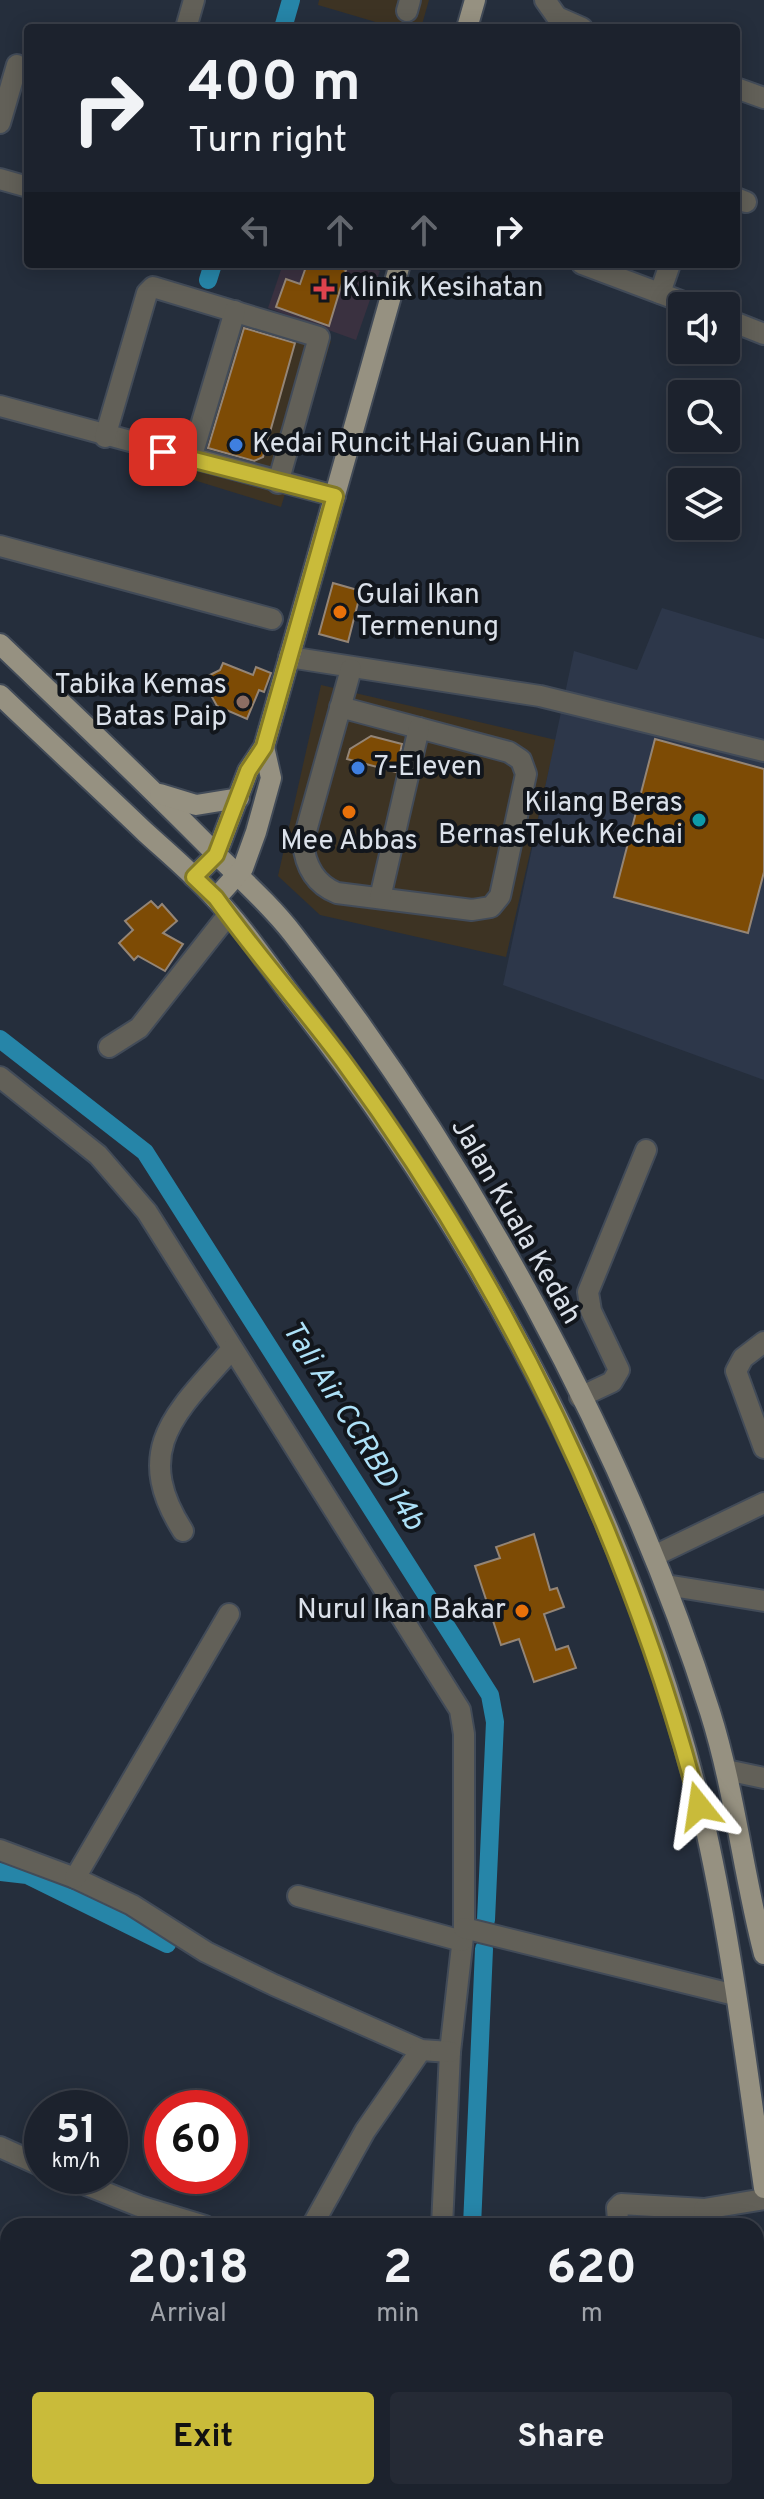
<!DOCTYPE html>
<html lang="en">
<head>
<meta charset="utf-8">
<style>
	:root { --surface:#1c222d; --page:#252a35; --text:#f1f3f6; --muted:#a0a4aa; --line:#3a3f49; --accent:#c9bb3a }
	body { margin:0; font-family:Overpass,sans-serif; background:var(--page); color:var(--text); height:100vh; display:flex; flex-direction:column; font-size:30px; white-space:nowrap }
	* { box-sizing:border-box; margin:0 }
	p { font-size:26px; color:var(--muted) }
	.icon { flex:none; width:44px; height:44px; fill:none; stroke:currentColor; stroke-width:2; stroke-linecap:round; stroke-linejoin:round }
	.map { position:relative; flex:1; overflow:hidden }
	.sheet { position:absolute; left:0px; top:2218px; width:764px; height:282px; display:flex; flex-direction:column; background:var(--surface); border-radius:24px 24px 0 0; box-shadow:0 4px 20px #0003,0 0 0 2px var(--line) }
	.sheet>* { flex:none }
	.guide { position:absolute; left:24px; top:24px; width:716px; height:244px; border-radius:8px; box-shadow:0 4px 20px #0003,0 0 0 2px var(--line); background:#1c222d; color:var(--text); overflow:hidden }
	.controls { position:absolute; left:668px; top:292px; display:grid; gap:16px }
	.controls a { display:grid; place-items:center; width:72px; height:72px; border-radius:8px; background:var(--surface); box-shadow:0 4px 20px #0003,0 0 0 2px var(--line); font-size:40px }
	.speed { position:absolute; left:24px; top:2090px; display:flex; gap:16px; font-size:40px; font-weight:700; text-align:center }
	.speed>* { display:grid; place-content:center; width:104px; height:104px; border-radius:50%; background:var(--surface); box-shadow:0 4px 20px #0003,0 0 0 2px var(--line); line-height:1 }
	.speed small { font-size:20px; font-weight:400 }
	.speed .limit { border:12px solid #d22; background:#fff; color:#111 }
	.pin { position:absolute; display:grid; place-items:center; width:68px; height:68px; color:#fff; margin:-34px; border-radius:16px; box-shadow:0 4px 12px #0006 }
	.me { position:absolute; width:88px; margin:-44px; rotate:345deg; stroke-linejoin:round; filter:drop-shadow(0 0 6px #0008) }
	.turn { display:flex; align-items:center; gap:28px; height:168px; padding:0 32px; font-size:36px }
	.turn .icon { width:104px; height:104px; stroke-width:2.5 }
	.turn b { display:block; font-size:56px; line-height:68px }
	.lanes { display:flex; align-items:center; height:76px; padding:0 32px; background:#0003; justify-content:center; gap:40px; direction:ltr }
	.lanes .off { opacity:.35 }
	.eta { display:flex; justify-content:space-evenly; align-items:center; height:136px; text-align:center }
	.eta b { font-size:48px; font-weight:700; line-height:56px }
	.button { display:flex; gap:16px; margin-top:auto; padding:16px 32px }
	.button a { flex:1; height:92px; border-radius:8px; background:var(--accent); color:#111; font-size:32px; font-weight:700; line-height:92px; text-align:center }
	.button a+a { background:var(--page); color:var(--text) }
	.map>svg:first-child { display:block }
</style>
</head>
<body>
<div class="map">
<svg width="764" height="2499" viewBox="0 0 764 2499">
	<rect width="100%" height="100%" fill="#252e3c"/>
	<g fill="#3d3323">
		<polygon points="319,0 429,0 421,28 396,28 318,5"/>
		<polygon points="239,306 331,341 281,507 187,478"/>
		<polygon points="321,685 556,740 506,957 320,915 278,876"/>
	</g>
	<polygon fill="#2d374a" points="662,608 764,639 764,1080 503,985 574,651 637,670"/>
	<polygon fill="#3a3140" points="283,264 362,264 380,271 356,340 268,308"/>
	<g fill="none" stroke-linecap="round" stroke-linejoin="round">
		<g stroke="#2685a8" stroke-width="18">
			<polyline points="283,28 291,0"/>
			<polyline points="208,280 213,264"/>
			<polyline points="0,1039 145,1152 490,1695 495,1722 486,1920"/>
			<polyline points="0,1872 27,1875 167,1944"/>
			<polyline points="472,2226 484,1949"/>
			<polyline points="216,2499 219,2492"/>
			<polyline points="460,2499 460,2492"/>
		</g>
	</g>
	<g fill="#7d4b05" stroke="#948576" stroke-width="2">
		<polygon points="307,264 330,264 346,270 329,326 276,307 286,279 300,284"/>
		<polygon points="244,328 295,343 263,457 254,461 208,448"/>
		<polygon points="333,583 361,591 348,642 319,634"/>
		<polygon points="223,663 253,675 256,667 271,673 264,692 259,690 247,719 217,706 202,679 220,670"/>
		<polygon points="371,736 402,744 396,772 347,759 350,749"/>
		<polygon points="655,739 764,769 764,872 748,933 614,897"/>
		<polygon points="151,901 158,908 162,904 177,921 163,933 183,944 165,971 138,956 134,960 119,943 133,930 125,921"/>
		<polygon points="534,1534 550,1590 557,1588 564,1607 544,1614 556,1650 568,1646 576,1668 534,1682 519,1639 501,1645 475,1566 500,1558 496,1547"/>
	</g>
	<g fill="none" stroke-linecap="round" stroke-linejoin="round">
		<defs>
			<g id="minor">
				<polyline points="545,0 557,17 582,28"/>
				<polyline points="407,11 410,0"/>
				<polyline points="186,28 194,0"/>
				<polyline points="736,88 764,98"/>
				<polyline points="0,123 17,65"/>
				<polyline points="0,179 28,187"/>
				<polyline points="736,198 746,202"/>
				<polyline points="582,264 694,306"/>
				<polyline points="660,293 670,264"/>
				<polyline points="726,319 764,334"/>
				<polyline points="0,406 335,496"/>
				<polyline points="105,437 147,293 153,287 319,337 278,483"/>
				<polyline points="191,459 235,311"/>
				<polyline points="0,546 272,619"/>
				<polyline points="289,657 540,696 764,751"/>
				<path d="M340,707L509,752L521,760L526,774L500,896L491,907L472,910L337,893C315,884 305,866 303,842L351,669"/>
				<polyline points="380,898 419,728"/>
				<polyline points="109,1047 139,1028 228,915"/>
				<polyline points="0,1077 98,1155 147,1212 460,1710 464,1734 464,1928 450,2052 442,2226"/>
				<polyline points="764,1342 743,1358 736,1371 764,1448"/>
				<polyline points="580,1397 612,1382 619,1370 591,1311 588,1292 646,1150"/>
				<path d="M183,1531C130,1448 178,1411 232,1349"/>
				<polyline points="654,1556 764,1503"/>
				<polyline points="666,1585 764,1601"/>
				<polyline points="726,1770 764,1778"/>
				<polyline points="0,1850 75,1878 132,1905 206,1952 274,1985 421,2050 450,2052"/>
				<polyline points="75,1878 229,1614"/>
				<polyline points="298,1896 462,1941"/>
				<polyline points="464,1928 735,1995"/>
				<polyline points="0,2147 42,2166"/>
				<polyline points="64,2176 139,2206 205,2226"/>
				<polyline points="618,2220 617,2208 621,2204 704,2209"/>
				<polyline points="312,2226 365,2131 421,2050"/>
				<polyline points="706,2226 704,2209 764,2199"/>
				<polyline points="0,2250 8,2254"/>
				<polyline points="756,2346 764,2348"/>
				<polyline points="585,2492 586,2499"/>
				<polyline points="659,2492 659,2499"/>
				<polyline points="741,2492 742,2499"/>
				<polyline points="199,2499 201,2492"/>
				<polyline points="430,2499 430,2492"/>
			</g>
			<g id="major">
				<polyline points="467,28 475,0"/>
				<path d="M0,644C71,712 143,780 212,850C239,877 270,904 293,934C467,1156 625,1443 710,1712C735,1791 743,1874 764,1954"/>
				<path d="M0,695C48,741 97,786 145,832C168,853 193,874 214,897C243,927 268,965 294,999C482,1238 638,1532 706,1830C732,1947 747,2069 764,2188"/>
				<polyline points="160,794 196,805 239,798"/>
				<polyline points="194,877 216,855 248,771 264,747 400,264"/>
				<polyline points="216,898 243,868 256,832 271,778 264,747"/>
			</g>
		</defs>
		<use href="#minor" stroke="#424b58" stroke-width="24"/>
		<use href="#major" stroke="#424b58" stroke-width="24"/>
		<use href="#minor" stroke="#626058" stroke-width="20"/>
		<use href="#major" stroke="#969181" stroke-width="20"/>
	</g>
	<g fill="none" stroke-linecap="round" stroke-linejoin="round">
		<defs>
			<path id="route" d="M163,452L335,496L264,747L248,771L216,855L194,877L216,898C256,954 302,1006 343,1061C506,1283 629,1539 699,1806"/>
		</defs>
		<use href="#route" stroke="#837a26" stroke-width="20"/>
		<use href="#route" stroke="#c9bb3a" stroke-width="14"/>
	</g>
	<path fill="#e0444e" stroke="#12161c" stroke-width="3" d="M320 277h8v8h8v8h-8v8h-8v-8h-8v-8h8z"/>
	<g fill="#3f7fe0" stroke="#12161c" stroke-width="3">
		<circle cx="236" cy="445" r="8"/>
		<circle cx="358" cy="768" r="8"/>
	</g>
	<g fill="#e8710a" stroke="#12161c" stroke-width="3">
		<circle cx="340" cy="612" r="8"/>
		<circle cx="349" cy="812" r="8"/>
		<circle cx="522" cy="1611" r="8"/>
	</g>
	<circle fill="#8d6e63" stroke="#12161c" stroke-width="3" cx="243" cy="702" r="8"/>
	<circle fill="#0f9aa8" stroke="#12161c" stroke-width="3" cx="699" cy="820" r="8"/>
	<g text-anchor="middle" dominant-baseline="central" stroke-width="8" stroke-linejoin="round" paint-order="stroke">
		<g font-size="28" fill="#dbe1ea" stroke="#12161c" text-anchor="start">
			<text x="342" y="289">Klinik Kesihatan</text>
			<text x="252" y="445">Kedai Runcit Hai Guan Hin</text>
			<text x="356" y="596">Gulai Ikan<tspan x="356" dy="32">Termenung</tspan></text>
			<text x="227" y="686" text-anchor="end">Tabika Kemas<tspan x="227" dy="32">Batas Paip</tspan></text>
			<text x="374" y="768">7-Eleven</text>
			<text x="683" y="804" text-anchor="end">Kilang Beras<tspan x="683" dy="32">BernasTeluk Kechai</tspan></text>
			<text x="349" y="842" text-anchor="middle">Mee Abbas</text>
			<text x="506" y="1611" text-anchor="end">Nurul Ikan Bakar</text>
		</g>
		<g font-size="28" fill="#dbe1ea" stroke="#12161c">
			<text transform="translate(515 1222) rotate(60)">Jalan Kuala Kedah</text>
		</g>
		<g font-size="30" font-style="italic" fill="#ade1f8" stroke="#12161c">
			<text transform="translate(352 1426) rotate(58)">Tali Air CCRBD 14b</text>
		</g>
	</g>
</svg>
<div class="controls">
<a><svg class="icon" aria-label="sound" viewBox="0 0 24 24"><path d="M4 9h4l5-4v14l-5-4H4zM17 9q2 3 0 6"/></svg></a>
<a><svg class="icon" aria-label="search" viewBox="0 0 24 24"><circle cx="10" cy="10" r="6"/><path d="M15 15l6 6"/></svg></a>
<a><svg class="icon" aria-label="layers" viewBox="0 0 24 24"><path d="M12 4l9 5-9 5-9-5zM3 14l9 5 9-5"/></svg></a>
</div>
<div class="speed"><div>51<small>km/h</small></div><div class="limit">60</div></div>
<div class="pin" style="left:163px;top:452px;background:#d93025"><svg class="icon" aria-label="arrive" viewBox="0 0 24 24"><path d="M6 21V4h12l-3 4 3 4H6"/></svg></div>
<svg class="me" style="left:699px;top:1806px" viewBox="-20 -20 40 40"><path d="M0-17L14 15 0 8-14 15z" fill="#c9bb3a" stroke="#fff" stroke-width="4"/></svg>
<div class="guide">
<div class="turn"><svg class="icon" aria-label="right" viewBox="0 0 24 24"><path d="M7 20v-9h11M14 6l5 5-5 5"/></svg><div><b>400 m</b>Turn right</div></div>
<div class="lanes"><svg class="icon off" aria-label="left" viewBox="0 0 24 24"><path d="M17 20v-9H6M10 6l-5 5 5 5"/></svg><svg class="icon off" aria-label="ahead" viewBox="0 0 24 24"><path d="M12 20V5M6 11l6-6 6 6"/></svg><svg class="icon off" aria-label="ahead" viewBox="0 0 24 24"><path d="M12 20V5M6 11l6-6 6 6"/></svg><svg class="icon" aria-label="right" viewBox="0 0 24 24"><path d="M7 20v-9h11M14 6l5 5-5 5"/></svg></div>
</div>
<section class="sheet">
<div class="eta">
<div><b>20:18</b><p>Arrival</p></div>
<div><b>2</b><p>min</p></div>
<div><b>620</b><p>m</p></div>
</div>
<div class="button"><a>Exit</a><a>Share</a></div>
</section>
</div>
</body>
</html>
